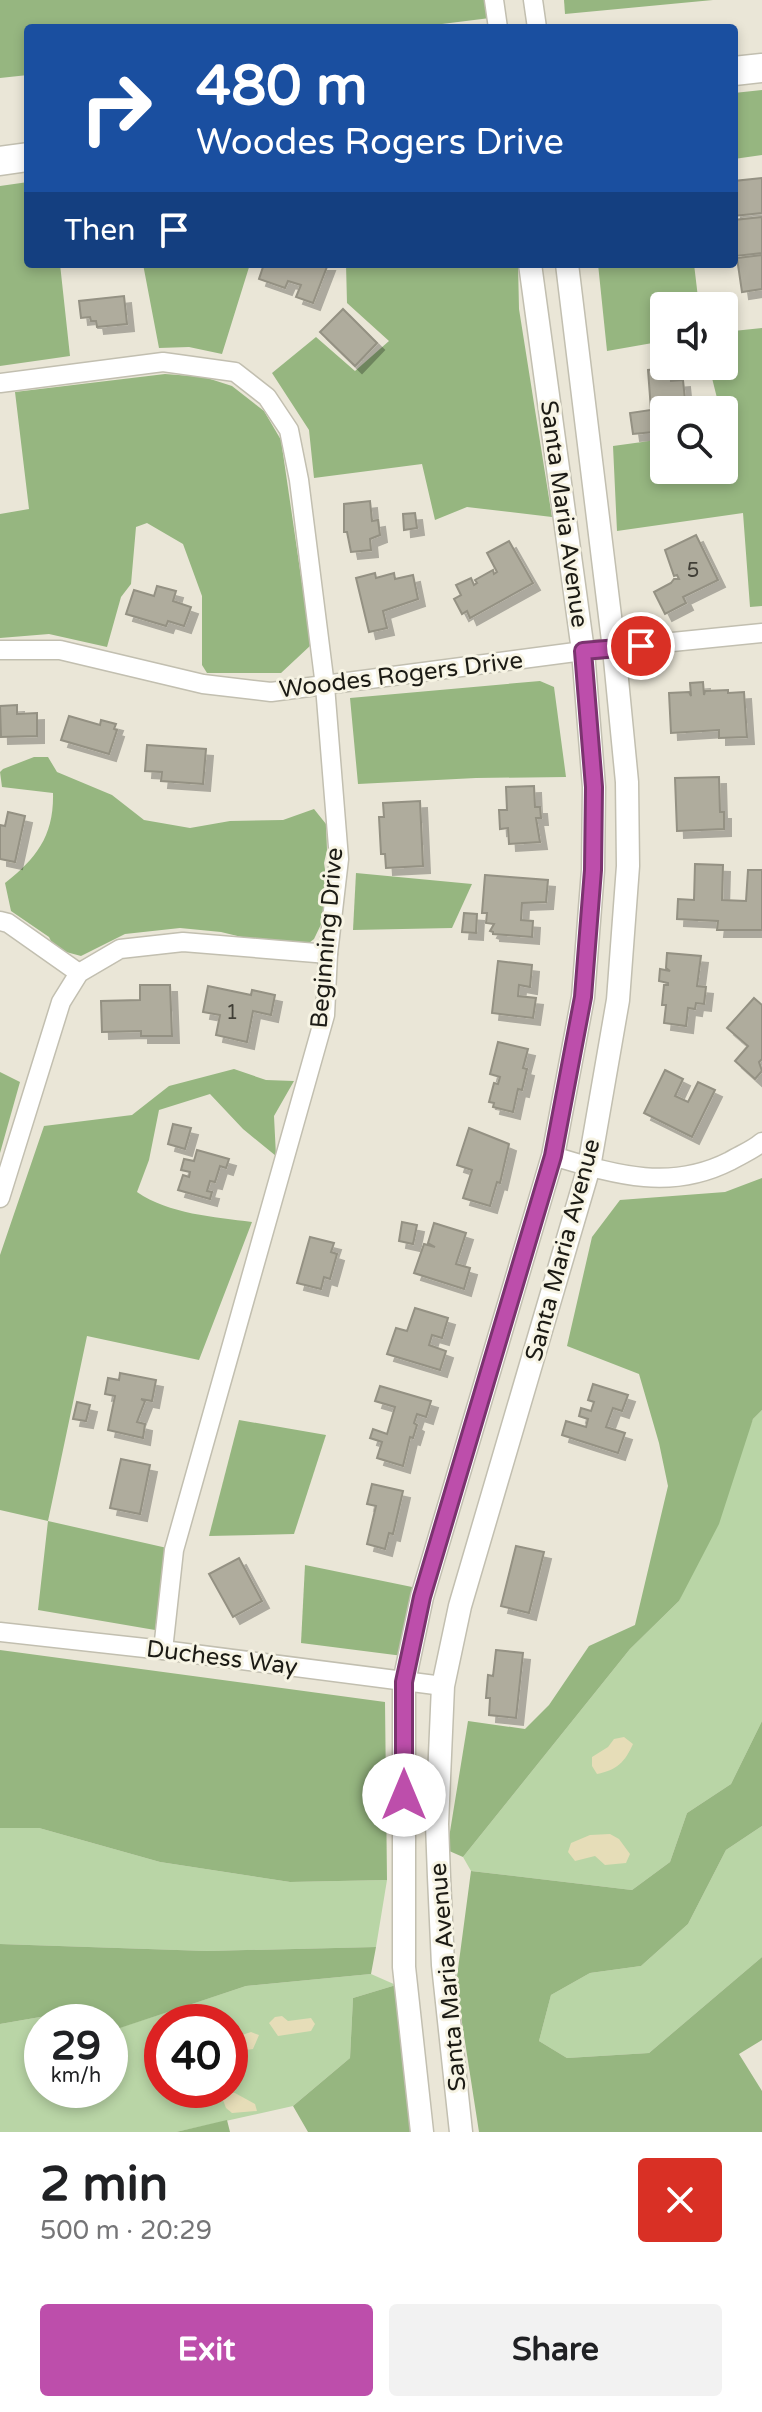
<!DOCTYPE html>
<html lang="en">
<head>
<meta charset="utf-8">
<style>
	:root { --surface:#fff; --page:#f2f2f2; --text:#202124; --muted:#757577; --accent:#bd4eab }
	body { margin:0; font-family:"Varela Round",sans-serif; background:var(--page); color:var(--text); height:100vh; display:flex; flex-direction:column; font-size:30px; white-space:nowrap }
	* { box-sizing:border-box; margin:0 }
	p { font-size:26px; color:var(--muted) }
	.icon { flex:none; width:44px; height:44px; fill:none; stroke:currentColor; stroke-width:2; stroke-linecap:round; stroke-linejoin:round }
	.map { position:relative; height:2132px; overflow:hidden }
	.drawer { display:flex; flex-direction:column; background:var(--surface); flex:1 }
	.drawer>* { flex:none }
	.top-card { position:absolute; left:24px; top:24px; width:714px; height:244px; border-radius:8px; box-shadow:0 4px 12px #0003; background:#1a4fa0; color:#fff; overflow:hidden }
	.controls { position:absolute; left:650px; top:292px; display:grid; gap:16px }
	.controls a { display:grid; place-items:center; width:88px; height:88px; border-radius:8px; background:var(--surface); box-shadow:0 4px 12px #0003; font-size:40px }
	.speed { position:absolute; left:24px; top:2004px; display:flex; gap:16px; font-size:40px; font-weight:700; text-align:center }
	.speed>* { display:grid; place-content:center; width:104px; height:104px; border-radius:50%; background:var(--surface); box-shadow:0 4px 12px #0003; line-height:1 }
	.speed small { font-size:20px; font-weight:400 }
	.speed .limit { border:12px solid #d22; background:#fff; color:#111 }
	.pin { position:absolute; display:grid; place-items:center; width:68px; height:68px; color:#fff; margin:-34px; border:4px solid #fff; border-radius:50%; box-shadow:0 2px 8px #0007 }
	.me { position:absolute; width:88px; margin:-44px; rotate:0deg; stroke-linejoin:round; filter:drop-shadow(0 0 6px #0008) }
	.turn { display:flex; align-items:center; gap:28px; height:168px; padding:0 40px; font-size:36px }
	.turn .icon { width:104px; height:104px; stroke-width:2.5 }
	.turn b { display:block; font-size:56px; line-height:68px }
	.then { display:flex; align-items:center; height:76px; padding:0 40px; background:#0003; gap:16px; font-size:30px }
	.round { display:grid; place-items:center; flex:none; width:84px; height:84px; border-radius:8px; background:var(--page) }
	.overview { display:flex; align-items:center; justify-content:space-between; height:136px; padding:0 40px }
	h1 { font-size:48px; font-weight:700; line-height:60px }
	.cta { display:flex; gap:16px; margin-top:auto; padding:16px 40px }
	.cta a { flex:1; height:92px; border-radius:8px; background:var(--accent); color:#fff; font-size:32px; font-weight:700; line-height:92px; text-align:center }
	.cta a+a { background:var(--page); color:var(--text) }
	.map>svg:first-child { display:block }
</style>
</head>
<body>
<div class="map">
<svg width="762" height="2132" viewBox="0 0 762 2132">
	<defs>
		<filter id="shadow"><feDropShadow dx="7" dy="7" stdDeviation="0" flood-color="#0004"/></filter>
	</defs>
	<rect width="100%" height="100%" fill="#eae6d7"/>
	<g fill="#b9d5a6" fill-rule="evenodd">
		<polygon points="762,1410 762,1721 731,1784 687,1813 670,1862 632,1890 471,1871 463,1857 630,1649 679,1601 753,1419"/>
		<polygon points="762,1826 762,1957 649,2053 567,2058 539,2041 551,1995 590,1973 641,1966 688,1924 726,1850"/>
		<polygon points="0,1828 39,1828 160,1862 290,1882 387,1880 376,1947 207,1951 0,1944"/>
		<path d="M371,1974L396,1985L353,1998L350,2058L293,2106L176,2132H0V2024L46,2016L72,2022H42V2090H110V2031L246,1986ZM162,2022H230V2090H162Z"/>
	</g>
	<g fill="#96b680">
		<polygon points="0,0 486,0 490,18 410,28 28,28 28,75 0,78"/>
		<polygon points="564,0 713,0 565,14"/>
		<polygon points="762,90 762,155 734,159 734,93"/>
		<polygon points="28,182 28,264 60,264 70,356 0,366 0,186"/>
		<polygon points="143,264 250,264 222,354 189,347 159,348"/>
		<polygon points="346,264 518,264 519,309 552,517 467,507 435,520 422,464 314,478 309,430 272,373 316,337 355,371 389,341 347,303"/>
		<polygon points="598,264 694,264 699,306 664,306 664,341 607,351"/>
		<polygon points="762,328 762,606 750,607 743,513 617,531 613,446 664,439 664,470 724,470 724,410 720,410 709,366 724,366 724,332"/>
		<polygon points="165,374 204,377 232,386 264,411 281,440 311,645 281,673 207,673 202,665 202,596 183,544 147,523 136,527 131,584 121,597 107,647 49,634 0,638 0,514 29,509 15,392"/>
		<polygon points="540,681 554,687 566,777 476,778 358,784 350,698"/>
		<path d="M34,757H48L57,772L112,795L144,820L190,828L230,821L283,820L314,809L326,824L327,850L324,863L328,889L324,895L326,914L314,939L309,943L274,945L221,932L180,928L125,934L81,956L55,949L49,937L11,911L5,883C37,858 54,835 53,793L2,787L0,772L3,769Z"/>
		<polygon points="356,873 472,884 452,928 353,930"/>
		<path d="M234,1069L266,1080L294,1081L274,1116L276,1156L243,1129L210,1094L159,1110L149,1160L137,1192C169,1214 214,1217 252,1222L199,1360L87,1336L48,1521L167,1548L155,1630L38,1610L48,1521L0,1510V1255L44,1126L132,1115L169,1086Z"/>
		<polygon points="0,1072 20,1082 0,1153"/>
		<polygon points="762,1178 762,1410 753,1419 719,1524 679,1601 630,1649 463,1857 447,1850 468,1721 525,1729 549,1705 589,1646 635,1625 668,1486 659,1443 639,1374 567,1346 592,1237 620,1200 725,1192"/>
		<polygon points="239,1420 326,1435 294,1534 209,1536"/>
		<polygon points="305,1565 417,1588 403,1656 301,1643"/>
		<polygon points="0,1650 385,1702 387,1880 290,1882 160,1862 39,1828 0,1828"/>
		<polygon points="762,1721 762,1826 726,1850 688,1924 641,1966 590,1973 551,1995 539,2041 567,2058 649,2053 762,1957 762,2040 739,2054 762,2091 762,2132 479,2132 456,1984 471,1871 632,1890 670,1862 687,1813 731,1784"/>
		<polygon points="0,1944 207,1951 376,1947 371,1974 246,1986 111,2031 110,2022 72,2022 46,2016 0,2024"/>
		<polygon points="396,1985 414,2132 308,2132 293,2106 350,2058 353,1998"/>
		<polygon points="227,2120 230,2132 176,2132"/>
	</g>
	<g fill="#e6ddb8">
		<path d="M624,1737L633,1744C625,1762 617,1770 597,1774L592,1766V1757L608,1747L614,1739Z"/>
		<polygon points="610,1834 619,1839 630,1854 626,1863 605,1865 595,1856 575,1861 568,1852 571,1843 590,1835"/>
		<polygon points="282,2016 288,2021 311,2018 315,2024 311,2031 278,2036 269,2023 275,2017"/>
		<polygon points="251,2032 259,2035 253,2049 246,2050 230,2062 230,2039"/>
		<polygon points="228,2092 235,2093 255,2104 257,2111 232,2113 226,2108 223,2100"/>
	</g>
	<g fill="#afac9d" stroke="#949183" stroke-width="2" filter="url(#shadow)">
		<polygon points="762,178 762,213 734,216 734,181"/>
		<polygon points="762,217 762,253 736,256 734,220"/>
		<polygon points="762,255 762,289 742,292 737,258"/>
		<polygon points="264,264 328,264 313,303 296,297 301,285 288,281 285,288 259,279"/>
		<polygon points="124,296 127,324 97,327 96,321 91,321 90,317 81,318 79,301"/>
		<polygon points="343,309 377,343 355,366 320,332"/>
		<polygon points="670,368 671,381 683,380 686,410 664,410 664,431 633,434 630,413 651,410 648,370"/>
		<polygon points="370,501 372,521 378,520 380,535 370,539 371,550 351,552 347,532 344,532 344,504"/>
		<polygon points="415,513 417,528 404,530 403,514"/>
		<polygon points="696,535 718,580 683,597 686,603 665,614 654,592 671,583 674,579 679,579 677,575 674,576 665,550"/>
		<polygon points="509,541 533,583 470,618 467,611 462,614 454,599 461,595 456,585 471,578 474,585 477,583 475,580 493,570 494,574 497,572 487,553"/>
		<polygon points="375,573 376,578 394,573 395,579 413,575 418,599 383,611 387,628 369,632 356,578"/>
		<polygon points="157,586 176,591 173,601 191,607 184,626 168,621 166,626 126,614 134,590 154,596"/>
		<polygon points="703,682 704,695 705,691 728,690 728,693 744,692 747,737 719,738 719,730 671,733 669,693 689,692 691,696 690,683"/>
		<polygon points="17,705 17,714 37,713 37,736 1,737 0,706"/>
		<polygon points="69,716 100,725 101,720 116,724 114,729 117,730 109,754 61,740"/>
		<polygon points="147,745 206,749 203,784 161,781 162,772 145,771"/>
		<polygon points="719,777 720,812 724,812 724,829 677,831 675,778"/>
		<polygon points="534,786 535,807 540,807 541,818 536,818 540,842 509,844 508,828 500,829 499,810 507,810 506,787"/>
		<polygon points="420,801 423,866 386,868 385,854 381,854 379,817 384,817 383,803"/>
		<polygon points="8,812 25,816 15,862 0,859 0,825 5,826"/>
		<polygon points="695,864 723,865 722,900 746,901 748,870 762,870 762,930 717,930 718,921 677,919 678,899 694,900"/>
		<polygon points="485,875 548,880 546,902 522,903 521,920 533,921 532,937 493,934 493,932 490,931 494,924 486,923 487,913 482,913"/>
		<polygon points="464,913 477,914 476,933 462,932"/>
		<polygon points="667,953 701,956 697,986 706,987 704,1004 696,1003 695,1009 688,1008 686,1026 664,1023 666,1005 662,1005 664,985 668,985 668,983 659,981 660,969 670,971 666,968"/>
		<polygon points="498,961 532,965 530,987 519,985 518,996 536,998 533,1018 492,1013"/>
		<polygon points="140,985 170,985 172,1036 141,1036 141,1031 102,1032 101,1001 140,1000"/>
		<polygon points="208,986 251,995 252,990 275,995 271,1015 253,1011 247,1042 216,1035 220,1015 203,1012"/>
		<polygon points="754,998 762,1005 762,1059 759,1062 762,1071 755,1079 735,1061 748,1046 727,1028"/>
		<polygon points="498,1042 528,1049 523,1068 527,1069 522,1090 518,1089 513,1112 493,1107 494,1103 489,1102 494,1083 498,1084 500,1077 490,1074"/>
		<polygon points="665,1070 683,1079 675,1096 688,1102 698,1082 715,1090 692,1137 644,1113"/>
		<polygon points="173,1124 191,1128 185,1149 168,1144"/>
		<polygon points="469,1128 509,1144 500,1183 497,1182 490,1206 463,1198 472,1170 457,1165"/>
		<polygon points="197,1150 229,1159 226,1168 220,1166 215,1182 210,1181 207,1191 212,1192 210,1199 178,1190 183,1175 189,1177 190,1172 181,1170 184,1159 194,1161"/>
		<polygon points="402,1222 417,1225 413,1244 399,1241"/>
		<polygon points="434,1223 466,1233 456,1264 470,1268 464,1289 414,1273 424,1244 435,1247 428,1243"/>
		<polygon points="310,1237 334,1243 331,1252 337,1254 330,1279 324,1277 321,1289 297,1283"/>
		<polygon points="415,1308 448,1318 442,1338 432,1335 429,1345 446,1351 440,1370 387,1354 396,1328 407,1331"/>
		<polygon points="120,1373 156,1380 152,1401 141,1399 145,1401 137,1422 145,1424 143,1438 108,1430 115,1396 105,1394 108,1378 119,1380"/>
		<polygon points="593,1384 628,1395 622,1411 613,1408 606,1427 625,1433 618,1453 562,1435 566,1421 586,1427 588,1419 579,1416 581,1408 591,1411 594,1402 588,1400"/>
		<polygon points="380,1386 431,1401 426,1417 417,1414 414,1423 417,1425 413,1438 410,1437 403,1466 377,1458 382,1442 370,1438 373,1429 387,1434 395,1407 375,1401"/>
		<polygon points="77,1402 90,1405 86,1421 73,1419"/>
		<polygon points="121,1459 150,1465 140,1514 110,1508"/>
		<polygon points="372,1484 403,1491 393,1534 389,1533 385,1549 367,1544 376,1506 367,1504"/>
		<polygon points="516,1546 544,1552 529,1613 501,1606"/>
		<polygon points="239,1558 262,1601 233,1617 209,1574"/>
		<polygon points="496,1650 523,1653 516,1718 489,1715 490,1698 486,1698 488,1675 493,1676"/>
	</g>
	<g fill="none" stroke-linecap="round" stroke-linejoin="round">
		<defs>
			<g id="minor">
				<polyline points="494,0 498,28"/>
				<polyline points="533,0 537,28"/>
				<polyline points="0,383 163,362 235,372 267,397 289,430 299,480 325,686 339,859 328,954 325,1015 174,1550 163,1650"/>
				<polyline points="0,650 60,650 203,684 271,692 583,651 762,633"/>
				<polyline points="0,921 8,923 79,973"/>
				<path d="M553,1156C614,1174 669,1192 730,1161C740,1155 753,1150 762,1142"/>
				<polyline points="0,1198 61,1002 79,973 120,949 183,942 328,954"/>
				<polyline points="0,1632 163,1650 443,1686"/>
			</g>
			<g id="tertiary">
				<polyline points="422,2132 404,1967 404,1682 422,1597 553,1156 583,997 593,870 594,787 583,651 530,264"/>
				<polyline points="461,2132 443,1965 439,1877 437,1824 443,1686 460,1606 589,1167 618,1000 628,866 627,782 614,649 567,264"/>
			</g>
			<g id="primary">
				<polyline points="734,71 762,68"/>
				<polyline points="0,161 28,157"/>
			</g>
		</defs>
		<use href="#minor" stroke="#c2bfb0" stroke-width="21"/>
		<use href="#tertiary" stroke="#c2bfb0" stroke-width="25"/>
		<use href="#primary" stroke="#c2bfb0" stroke-width="31"/>
		<use href="#minor" stroke="#fff" stroke-width="18"/>
		<use href="#tertiary" stroke="#fff" stroke-width="22"/>
		<use href="#primary" stroke="#fff" stroke-width="28"/>
	</g>
	<g fill="none" stroke-linecap="round" stroke-linejoin="round">
		<defs>
			<polyline id="route" points="404,1795 404,1682 422,1597 553,1156 583,997 593,870 594,787 583,651 641,646"/>
		</defs>
		<use href="#route" stroke="#7b336f" stroke-width="20"/>
		<use href="#route" stroke="#bd4eab" stroke-width="14"/>
	</g>
	<g text-anchor="middle" dominant-baseline="central" stroke-width="6" stroke-linejoin="round" paint-order="stroke">
		<g font-size="20" fill="#413f37">
			<text x="693" y="571">5</text>
			<text x="232" y="1013">1</text>
		</g>
		<g font-size="24" fill="#1c1b15" stroke="#f7f4e4">
			<text transform="translate(564 514) rotate(82)">Santa Maria Avenue</text>
			<text transform="translate(401 675) rotate(-7)">Woodes Rogers Drive</text>
			<text transform="translate(327 938) rotate(-85)">Beginning Drive</text>
			<text transform="translate(563 1250) rotate(-75)">Santa Maria Avenue</text>
			<text transform="translate(222 1658) rotate(7)">Duchess Way</text>
			<text transform="translate(448 1977) rotate(-95)">Santa Maria Avenue</text>
		</g>
	</g>
</svg>
<div class="controls">
<a><svg class="icon" aria-label="sound" viewBox="0 0 24 24"><path d="M4 9h4l5-4v14l-5-4H4zM17 9q2 3 0 6"/></svg></a>
<a><svg class="icon" aria-label="search" viewBox="0 0 24 24"><circle cx="10" cy="10" r="6"/><path d="M15 15l6 6"/></svg></a>
</div>
<div class="speed"><div>29<small>km/h</small></div><div class="limit">40</div></div>
<div class="pin" style="left:641px;top:646px;background:#d93025"><svg class="icon" aria-label="arrive" viewBox="0 0 24 24"><path d="M6 21V4h12l-3 4 3 4H6"/></svg></div>
<svg class="me" style="left:404px;top:1795px" viewBox="-20 -20 40 40"><circle r="19" fill="#fff"/><path d="M0-13L10 11 0 6-10 11z" fill="#bd4eab"/></svg>
<div class="top-card">
<div class="turn"><svg class="icon" aria-label="right" viewBox="0 0 24 24"><path d="M7 20v-9h11M14 6l5 5-5 5"/></svg><div><b>480 m</b>Woodes Rogers Drive</div></div>
<div class="then">Then<svg class="icon" aria-label="arrive" viewBox="0 0 24 24"><path d="M6 21V4h12l-3 4 3 4H6"/></svg></div>
</div>
</div>
<section class="drawer">
<div class="overview"><div><h1>2 min</h1><p>500 m · 20:29</p></div><a class="round" style="background:#d93025;color:#fff"><svg class="icon" aria-label="close" viewBox="0 0 24 24"><path d="M6 6l12 12M18 6L6 18"/></svg></a></div>
<div class="cta"><a>Exit</a><a>Share</a></div>
</section>
</body>
</html>
